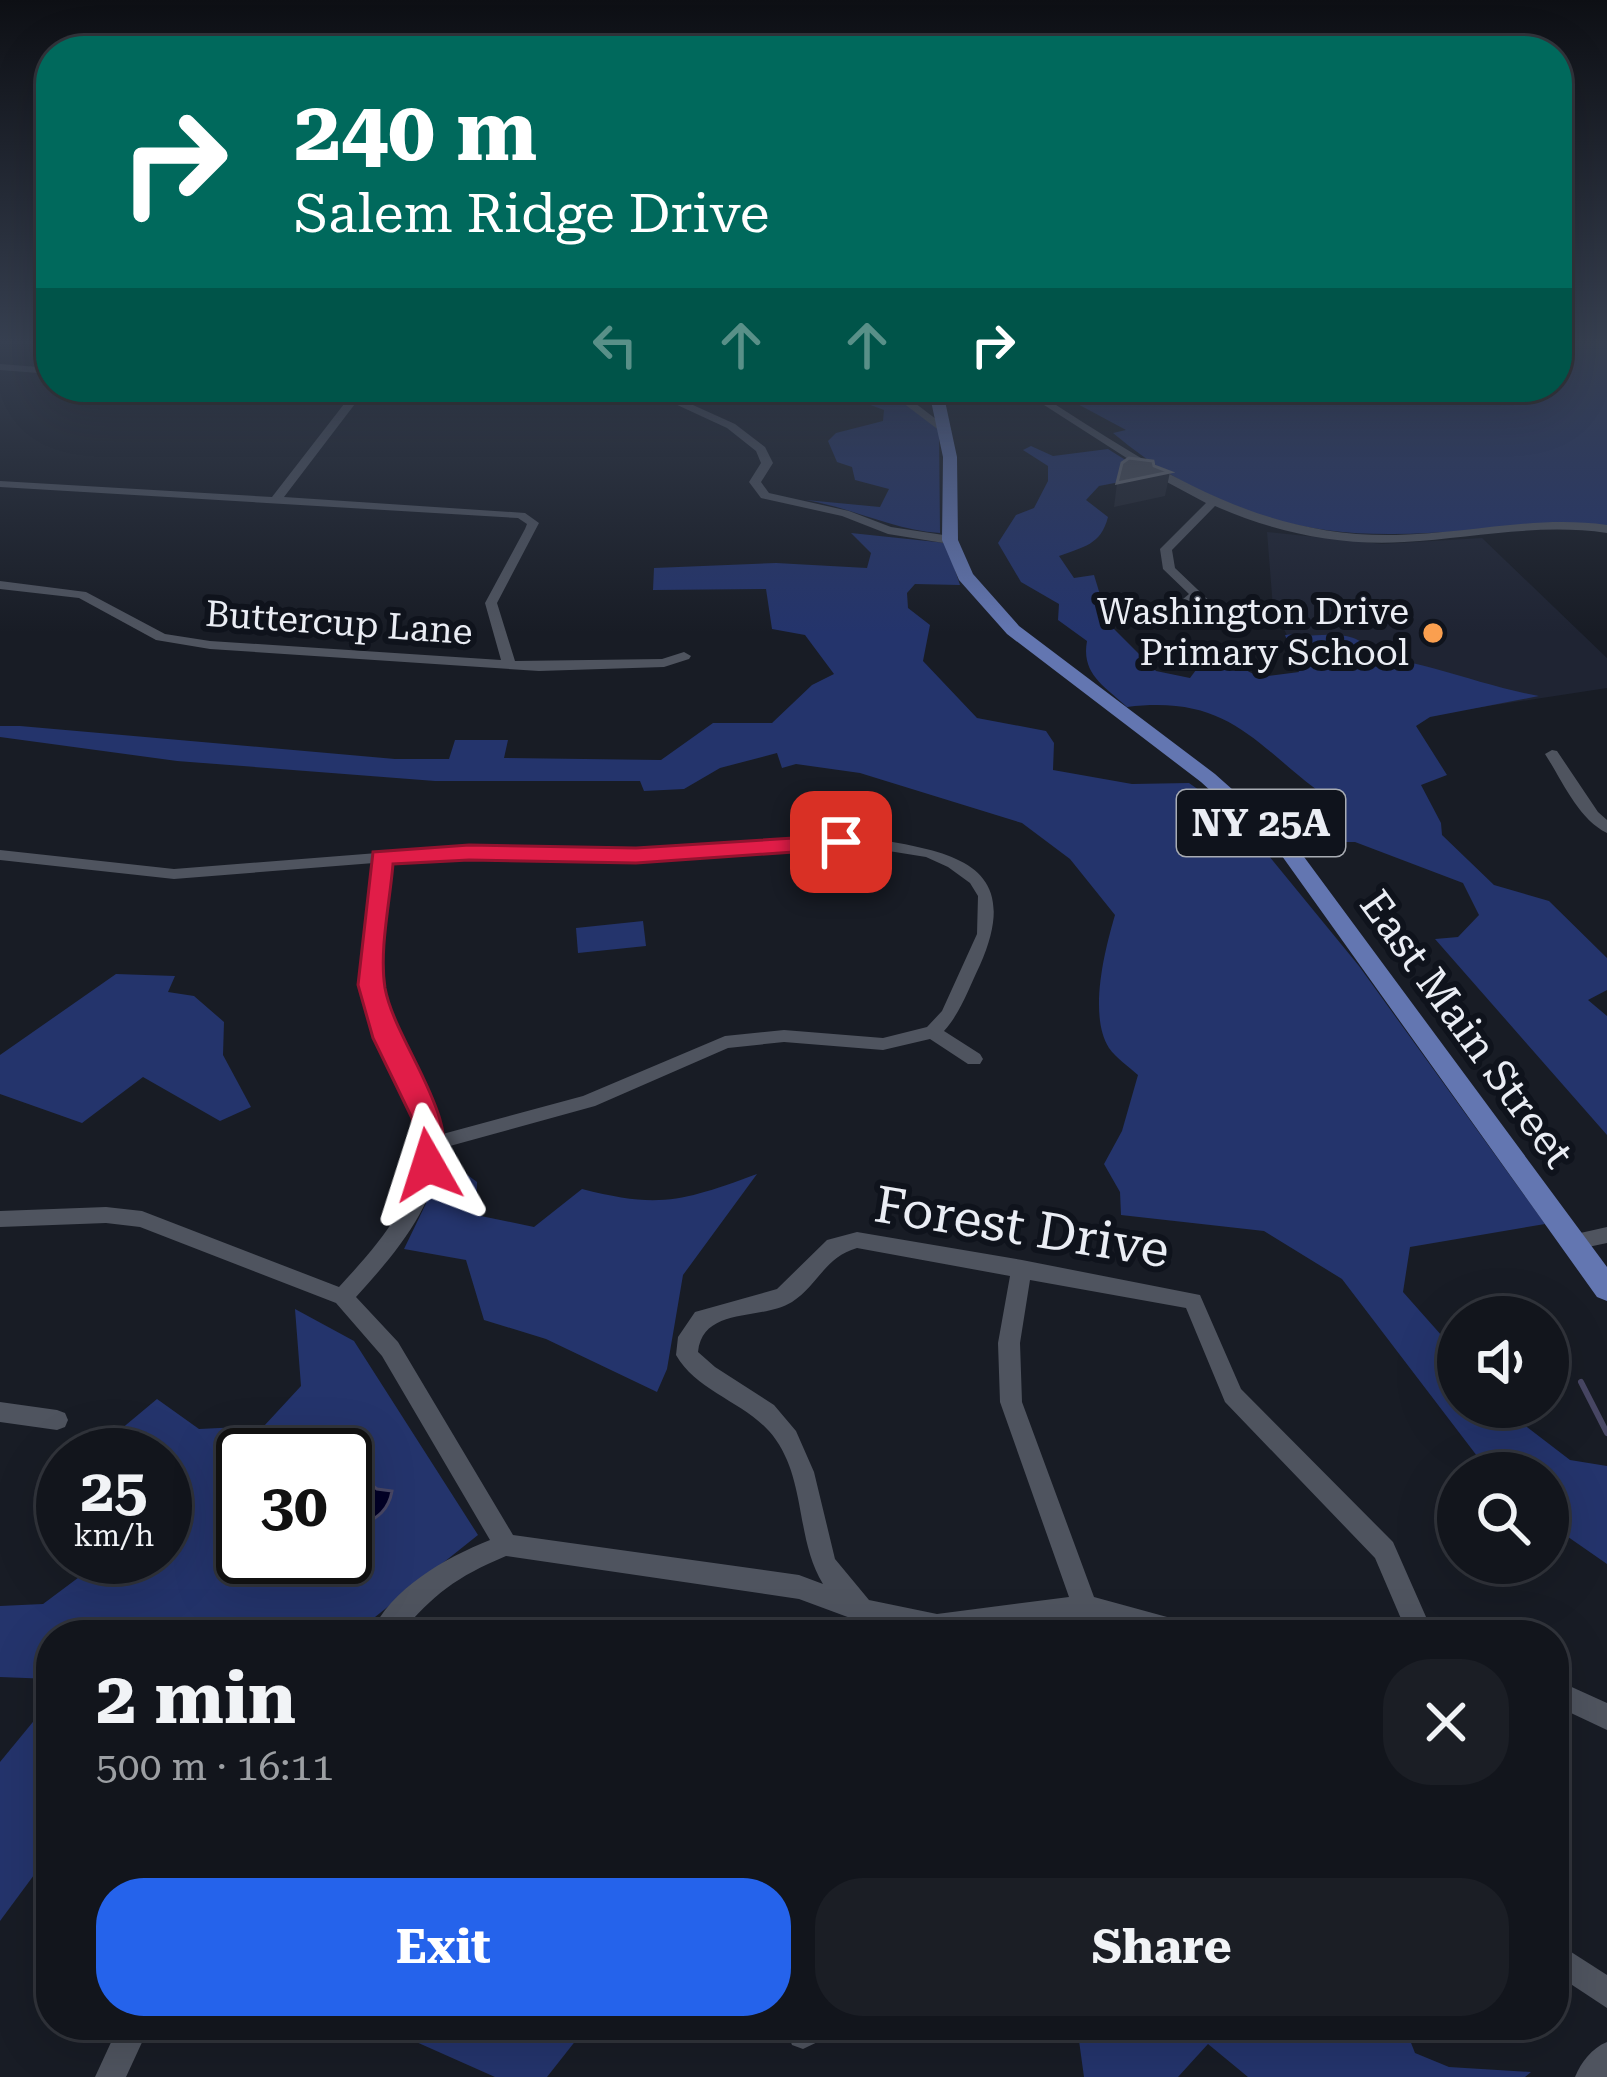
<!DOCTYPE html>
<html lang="en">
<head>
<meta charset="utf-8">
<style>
	:root { --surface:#12151c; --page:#1b1e25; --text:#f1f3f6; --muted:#9c9fa3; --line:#31343b; --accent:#2563eb }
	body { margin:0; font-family:"Roboto Serif",serif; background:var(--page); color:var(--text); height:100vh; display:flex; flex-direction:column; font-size:45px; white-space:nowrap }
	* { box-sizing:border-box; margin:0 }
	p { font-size:39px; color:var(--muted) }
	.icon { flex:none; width:66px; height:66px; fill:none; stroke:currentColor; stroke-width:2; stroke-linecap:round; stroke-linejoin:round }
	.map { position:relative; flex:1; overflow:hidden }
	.details { position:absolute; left:36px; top:1620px; width:1533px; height:420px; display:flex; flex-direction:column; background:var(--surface); border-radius:48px; box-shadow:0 12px 48px #0002,0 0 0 3px var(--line) }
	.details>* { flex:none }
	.top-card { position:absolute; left:36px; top:36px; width:1536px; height:366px; border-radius:48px; box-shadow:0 12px 48px #0002,0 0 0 3px var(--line); background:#00695c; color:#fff; overflow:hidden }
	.controls { position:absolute; left:1437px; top:1296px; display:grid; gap:24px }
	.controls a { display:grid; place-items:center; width:132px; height:132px; border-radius:50%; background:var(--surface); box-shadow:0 12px 48px #0002,0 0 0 3px var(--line); font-size:60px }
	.speed { position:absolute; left:36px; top:1428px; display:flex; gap:24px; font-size:60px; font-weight:700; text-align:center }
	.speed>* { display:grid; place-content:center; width:156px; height:156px; border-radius:50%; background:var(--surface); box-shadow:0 12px 48px #0002,0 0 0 3px var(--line); line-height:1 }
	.speed small { font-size:30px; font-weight:400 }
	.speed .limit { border:6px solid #111; border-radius:18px; background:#fff; color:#111 }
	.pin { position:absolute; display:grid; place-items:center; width:102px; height:102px; color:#fff; margin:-51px; border-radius:24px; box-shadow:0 6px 18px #0006 }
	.me { position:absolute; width:132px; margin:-66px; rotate:354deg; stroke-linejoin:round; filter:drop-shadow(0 0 9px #0008) }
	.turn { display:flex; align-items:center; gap:42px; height:252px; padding:0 60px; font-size:54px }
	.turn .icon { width:156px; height:156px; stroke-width:2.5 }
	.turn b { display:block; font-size:84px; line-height:102px }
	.lanes { display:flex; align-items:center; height:114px; padding:0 60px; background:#0003; justify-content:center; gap:60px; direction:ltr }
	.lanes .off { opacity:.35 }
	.round { display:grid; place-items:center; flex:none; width:126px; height:126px; border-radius:48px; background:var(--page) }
	.head { display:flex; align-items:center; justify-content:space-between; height:204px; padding:0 60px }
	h1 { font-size:72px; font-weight:700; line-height:90px }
	.action { display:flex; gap:24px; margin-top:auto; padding:24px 60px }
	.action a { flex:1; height:138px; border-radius:48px; background:var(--accent); color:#fff; font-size:48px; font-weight:700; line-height:138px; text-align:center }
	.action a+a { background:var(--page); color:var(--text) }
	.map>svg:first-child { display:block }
</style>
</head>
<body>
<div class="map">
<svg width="1607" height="2077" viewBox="0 0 1607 2077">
	<rect width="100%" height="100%" fill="#181c25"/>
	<polygon fill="#1f2433" points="1267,532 1382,544 1482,538 1607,658 1607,688 1423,716 1308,676 1273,608"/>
	<g fill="#24346c" fill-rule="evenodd">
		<path d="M1557,343H1607V529C1535,521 1466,534 1394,534C1285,535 1197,503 1113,433L1126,430L1046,387H1557Z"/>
		<path d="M851,387C890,387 910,406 939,429L940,533C893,530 853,508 806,500L880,507L889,489L855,480L852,467L837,462L828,441L836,433L883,421L884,410L857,400L802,403L808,394Z"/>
		<path d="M1031,446L1053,456L1108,449L1151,476L1099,486L1086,500L1108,517C1101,545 1083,547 1059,556L1074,578L1094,575L1109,624L1156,671L1190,678L1202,662L1227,660L1259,677L1299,672L1285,635L1294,634L1314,653L1302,636C1326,635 1356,630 1371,651L1341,653C1409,654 1473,684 1539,696L1430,717L1416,726L1447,775L1421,785L1441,823L1442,835L1494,885L1549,901L1607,958V990L1588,1000L1607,1016V1135L1435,939L1458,937L1479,915L1463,883L1355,842H1300L1325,824L1332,801C1256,748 1233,694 1127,707C1104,686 1081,674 1087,641L1058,620L1059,604L1021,582L998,543L1016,515L1034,508L1048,481V466L1023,450Z"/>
		<path d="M851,533L946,543L960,585L915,584L907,593L908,608L930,625L923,661L977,718L1046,731L1054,743L1053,770L1132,784L1189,783L1237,817L1359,966L1545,1224L1410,1247L1403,1292L1458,1354V1407H1501L1570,1460L1607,1466V1564L1548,1523V1473H1490L1342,1279L1264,1231L1121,1215L1120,1192L1104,1164L1122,1131L1138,1075C1129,1067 1116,1058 1109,1048C1088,1015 1105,949 1115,915L1070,859L1022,823L860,773L796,764L782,768L777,753L720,768L684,789L644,791L640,781H435L177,761L0,737V726H20L395,759H449L455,740H508L504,758L661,760L713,723H772L812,685L834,674L805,635L772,629L766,589L653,590L654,568L776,563L867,568L871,553Z"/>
		<polygon points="643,921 646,946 578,953 576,928"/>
		<polygon points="116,974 175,976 168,992 194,996 224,1022 223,1055 251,1107 220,1121 143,1077 82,1123 0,1094 0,1055"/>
		<path d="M447,1160L477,1182L476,1215L534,1227L582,1189C660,1209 683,1201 757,1174L683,1275L667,1369L657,1392L546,1339L484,1320L466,1260L404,1249Z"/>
		<path d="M295,1309L354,1341L478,1535L370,1621L363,1635H51V1679L0,1677V1606L43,1604L106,1557H165V1455H90L157,1399L199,1429L264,1426L301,1386ZM243,1455H345V1475L355,1472L377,1489L391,1491C387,1520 364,1522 345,1538V1557H318L301,1564L299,1557H243Z"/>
		<polygon points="51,1700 51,1852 0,1921 0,1762"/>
		<polygon points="397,2025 588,2025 547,2077 495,2077 396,2033"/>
		<polygon points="1164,2025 1404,2025 1415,2053 1449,2067 1531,2072 1525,2077 1248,2077 1208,2044 1178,2077 1084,2077 1077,2026 1134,2042"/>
	</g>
	<path fill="#020026" stroke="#484764" stroke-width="3" d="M355,1472L377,1489L392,1491C387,1520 364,1521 345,1538V1475Z"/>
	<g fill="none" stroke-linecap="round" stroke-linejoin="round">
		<polyline stroke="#484764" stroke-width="6" points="1581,1382 1607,1433"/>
		<g fill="#4f545f" fill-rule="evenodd">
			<polygon points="0,364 51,368 51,374 0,370"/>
			<polygon points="222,387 299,387 532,397 662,391 735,424 765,447 773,463 761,482 769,493 849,511 891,527 950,536 956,540 950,544 888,534 842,516 761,498 749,482 761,463 756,451 727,428 660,397 532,403 361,396 284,497 525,513 539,523 497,603 515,661 662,659 684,652 691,656 689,659 664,667 539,671 210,649 156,640 79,598 0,589 0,581 86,592 165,634 210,641 501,660 485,603 525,529 527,524 518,518 0,487 0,481 272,497 351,395 227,390"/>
			<polygon points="882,387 894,387 949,429 940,431"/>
			<path d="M1016,387H1028C1146,462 1250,538 1396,535C1468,534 1535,515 1607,525V533C1538,523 1473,538 1404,542C1339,546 1274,532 1215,506L1172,550L1175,568L1218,609L1211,622L1183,621L1170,610L1189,594L1163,569L1160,549L1206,503L1150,473ZM1196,601L1205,610L1202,615L1191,614L1184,610Z"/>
			<path d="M1552,750L1557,751L1598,812L1607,820V833C1578,819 1562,780 1545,754Z"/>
			<path d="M870,838C952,852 1025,863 980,965C969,988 961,1012 944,1031L980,1054L983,1059L980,1064H968L930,1039L883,1050L784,1042L728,1048L595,1106L439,1149C437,1207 393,1256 356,1297L398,1342L513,1535L799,1575L823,1584C796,1540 806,1483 776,1440C751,1403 698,1394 676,1355L678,1337L695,1312L777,1289L827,1240L857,1232L1022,1260L1200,1295L1241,1389L1393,1542L1434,1635H1408L1375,1558L1225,1402L1186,1308L1030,1280L1020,1343L1022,1402L1094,1597L1189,1623L1198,1626L1202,1635H1143L1085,1619L963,1635H921L892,1629L895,1635H867L853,1619L799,1599L506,1556C456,1577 434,1594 399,1635H370C391,1588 445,1558 490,1540L382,1356L336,1303L140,1227L106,1223L0,1227V1211L106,1207L142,1211L339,1287C385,1237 443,1173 410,1102C394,1068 373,1037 366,1001C357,955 368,908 374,863L174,879L0,860V850L174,869L428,849L636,851ZM870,848L926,857L948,867L970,883L978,896L977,934L942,1011L927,1027L883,1038L784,1030L725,1036L583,1096L439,1135C429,1094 403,1061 389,1022C371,970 384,915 390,862L428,859L636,861ZM857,1248L1010,1276L998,1343L1000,1402L1069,1597L937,1614L869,1600L835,1559L814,1472L796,1431L774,1405L715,1367L698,1352C703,1306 761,1321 792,1302C817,1286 825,1257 857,1248Z"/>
			<polygon points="1607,1227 1607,1243 1574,1250 1567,1248 1564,1242 1567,1236"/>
			<polygon points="0,1402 57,1410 65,1413 68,1420 65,1427 57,1430 0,1422"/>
			<polygon points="1554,1679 1607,1703 1607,1730 1554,1705"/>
			<polygon points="1554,1941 1607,1975 1607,2008 1554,1973"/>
			<polygon points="119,2025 150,2025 126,2077 95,2077"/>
			<polygon points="792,2025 834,2025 830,2036 803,2049 792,2045 788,2034"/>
			<path d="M1607,2042V2077H1575C1581,2062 1592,2048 1607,2042Z"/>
		</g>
		<polygon fill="#6376b1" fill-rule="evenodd" points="928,387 942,387 957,457 958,540 973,574 1019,626 1215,774 1296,846 1607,1267 1607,1301 1597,1297 1282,856 1201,782 1007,634 959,580 942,540 943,457"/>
	</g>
	<polygon fill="#242832" points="1170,472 1165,496 1114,507 1117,483"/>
	<polygon fill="#4c505a" stroke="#656972" stroke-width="3" points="1129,458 1153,461 1154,466 1170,472 1117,483 1122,463"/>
	<linearGradient id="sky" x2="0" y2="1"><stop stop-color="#0d0f14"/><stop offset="0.54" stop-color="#374051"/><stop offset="1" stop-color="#374051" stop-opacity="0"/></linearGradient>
	<rect width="1607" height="633" fill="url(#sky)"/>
	<path fill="#e11d48" stroke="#92132f" stroke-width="3" d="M841,835L850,837V848L636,863L469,860L393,864C390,902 379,950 385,988C395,1043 465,1122 438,1173H417L413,1165L417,1144L412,1118L373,1038L358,985L373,852L469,845L636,848Z"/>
	<circle fill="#fa9f4f" stroke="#0f131c" stroke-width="4.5" cx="1433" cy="633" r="12"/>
	<g text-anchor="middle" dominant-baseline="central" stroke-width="12" stroke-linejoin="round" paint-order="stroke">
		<g font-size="36" fill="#eaedf4" stroke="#0f131c" text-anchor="end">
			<text x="1409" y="612">Washington Drive<tspan x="1409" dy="41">Primary School</tspan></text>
		</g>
		<g font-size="36" fill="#eaedf4" stroke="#0f131c">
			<text transform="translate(339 623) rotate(4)">Buttercup Lane</text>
		</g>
		<rect fill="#0f131c" stroke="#a8acb3" stroke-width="3" x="1177" y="790" width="168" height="66" rx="9"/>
		<g font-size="39" font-weight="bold" fill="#eaedf4">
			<text x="1261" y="823">NY 25A</text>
		</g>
		<g font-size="42" fill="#eaedf4" stroke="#0f131c">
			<text transform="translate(1467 1029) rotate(54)">East Main Street</text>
		</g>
		<g font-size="51" fill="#eaedf4" stroke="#0f131c">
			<text transform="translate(1022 1227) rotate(9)">Forest Drive</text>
		</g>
	</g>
</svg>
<div class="controls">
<a><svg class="icon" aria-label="sound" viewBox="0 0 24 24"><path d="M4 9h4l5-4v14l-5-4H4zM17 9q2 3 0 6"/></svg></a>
<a><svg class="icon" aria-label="search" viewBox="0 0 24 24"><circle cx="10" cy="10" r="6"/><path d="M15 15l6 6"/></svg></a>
</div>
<div class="speed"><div>25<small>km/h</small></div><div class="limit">30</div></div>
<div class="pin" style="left:841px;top:842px;background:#d93025"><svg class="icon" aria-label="arrive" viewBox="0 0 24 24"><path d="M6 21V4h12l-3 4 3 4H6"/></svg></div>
<svg class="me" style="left:428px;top:1165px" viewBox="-20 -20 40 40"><path d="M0-17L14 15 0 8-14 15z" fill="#e11d48" stroke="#fff" stroke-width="4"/></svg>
<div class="top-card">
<div class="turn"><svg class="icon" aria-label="right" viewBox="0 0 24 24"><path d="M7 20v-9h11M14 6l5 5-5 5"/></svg><div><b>240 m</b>Salem Ridge Drive</div></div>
<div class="lanes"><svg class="icon off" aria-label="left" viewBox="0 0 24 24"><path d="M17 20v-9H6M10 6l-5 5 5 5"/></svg><svg class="icon off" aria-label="ahead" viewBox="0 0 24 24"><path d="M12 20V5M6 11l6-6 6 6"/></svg><svg class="icon off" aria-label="ahead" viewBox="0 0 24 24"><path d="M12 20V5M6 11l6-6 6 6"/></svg><svg class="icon" aria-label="right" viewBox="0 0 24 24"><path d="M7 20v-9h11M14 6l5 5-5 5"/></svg></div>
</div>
<section class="details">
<div class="head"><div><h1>2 min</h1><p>500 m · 16:11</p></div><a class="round"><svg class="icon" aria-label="close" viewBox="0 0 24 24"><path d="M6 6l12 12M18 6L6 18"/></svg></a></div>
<div class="action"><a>Exit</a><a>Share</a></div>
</section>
</div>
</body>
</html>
